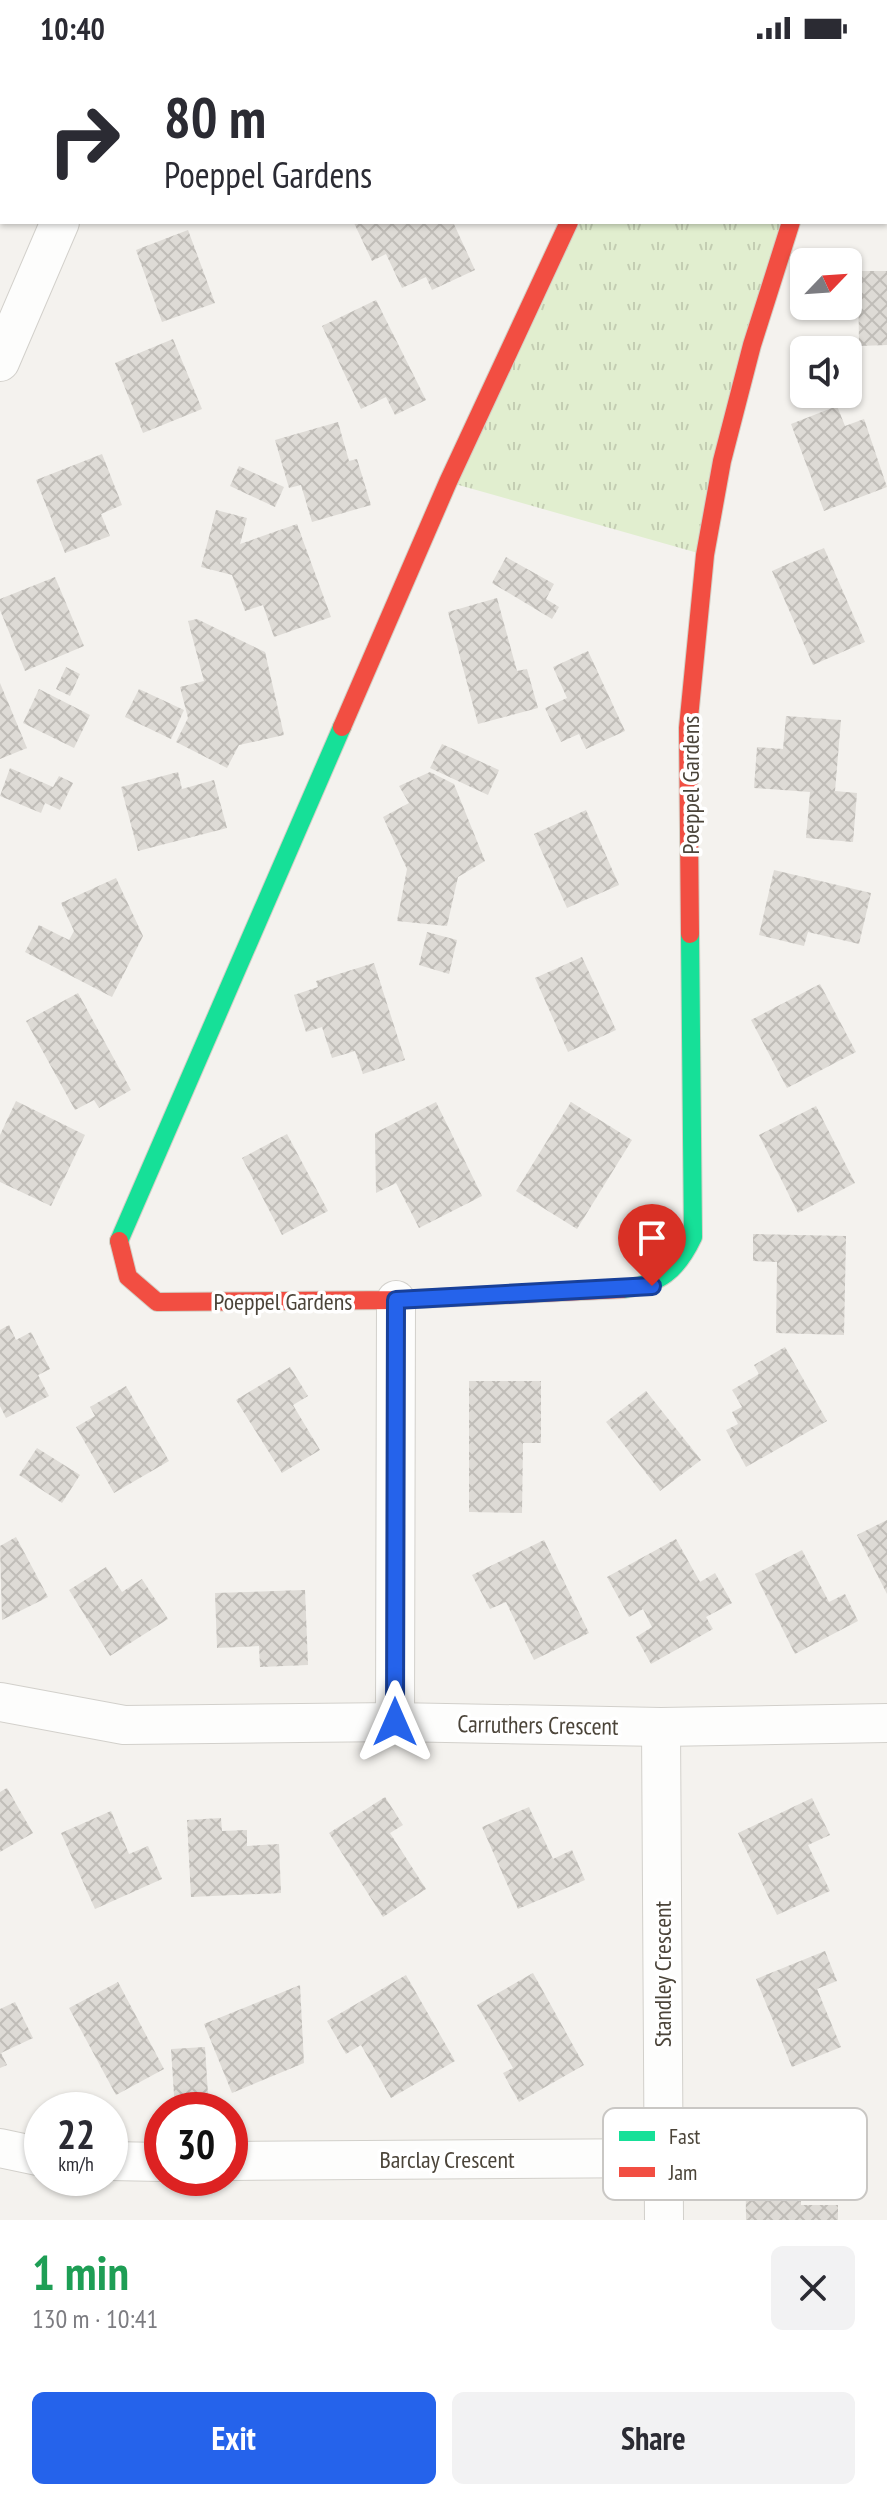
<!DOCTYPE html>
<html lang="en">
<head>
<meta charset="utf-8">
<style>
	:root { --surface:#fff; --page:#f2f2f3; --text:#2b2b33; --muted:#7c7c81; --accent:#2563eb }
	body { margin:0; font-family:"PT Sans Narrow",sans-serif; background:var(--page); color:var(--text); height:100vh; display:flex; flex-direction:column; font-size:30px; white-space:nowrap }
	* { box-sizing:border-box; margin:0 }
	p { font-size:26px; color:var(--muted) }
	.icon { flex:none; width:44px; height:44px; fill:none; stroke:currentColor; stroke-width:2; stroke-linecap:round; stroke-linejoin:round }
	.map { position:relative; height:2164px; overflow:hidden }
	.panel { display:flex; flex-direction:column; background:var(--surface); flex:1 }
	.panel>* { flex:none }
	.guide { position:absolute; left:0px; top:0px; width:888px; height:168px; box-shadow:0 2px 6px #0004; background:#fff; color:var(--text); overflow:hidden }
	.needle { width:52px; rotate:65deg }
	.buttons { position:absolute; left:790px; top:192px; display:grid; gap:16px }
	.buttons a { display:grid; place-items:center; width:72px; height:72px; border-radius:12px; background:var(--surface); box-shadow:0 2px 6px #0004; font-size:40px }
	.speed { position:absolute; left:24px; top:2036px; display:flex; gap:16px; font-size:40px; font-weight:700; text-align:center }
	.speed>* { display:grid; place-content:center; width:104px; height:104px; border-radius:50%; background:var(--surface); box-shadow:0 2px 6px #0004; line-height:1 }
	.speed small { font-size:20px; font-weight:400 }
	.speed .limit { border:12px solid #d22; background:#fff; color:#111 }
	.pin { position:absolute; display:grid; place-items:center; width:68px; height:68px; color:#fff; margin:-82px -34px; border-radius:50% 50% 50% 0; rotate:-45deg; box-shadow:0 0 8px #0007 }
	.pin .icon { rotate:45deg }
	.me { position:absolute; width:88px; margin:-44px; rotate:0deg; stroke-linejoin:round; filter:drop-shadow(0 0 6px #0008) }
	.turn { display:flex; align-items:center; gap:28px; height:168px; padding:0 32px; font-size:36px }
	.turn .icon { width:104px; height:104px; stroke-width:2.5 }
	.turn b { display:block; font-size:56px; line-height:68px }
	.round { display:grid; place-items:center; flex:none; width:84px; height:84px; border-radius:12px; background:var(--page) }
	.overview { display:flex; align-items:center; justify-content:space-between; height:136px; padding:0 32px }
	h1 { font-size:48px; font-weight:600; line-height:60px; color:#1e9e55 }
	.primary-button { display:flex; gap:16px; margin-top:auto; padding:16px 32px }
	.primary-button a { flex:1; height:92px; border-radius:12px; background:var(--accent); color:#fff; font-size:32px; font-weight:600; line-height:92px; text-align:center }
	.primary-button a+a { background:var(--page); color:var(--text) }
	.status { display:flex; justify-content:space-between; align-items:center; height:56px; padding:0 40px; background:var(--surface); direction:ltr }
	.status svg { height:22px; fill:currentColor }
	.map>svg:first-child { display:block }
</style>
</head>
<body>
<div class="status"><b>10:40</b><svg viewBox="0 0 49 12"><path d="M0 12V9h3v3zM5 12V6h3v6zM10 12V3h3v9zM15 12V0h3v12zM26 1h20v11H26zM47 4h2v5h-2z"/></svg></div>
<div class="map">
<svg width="887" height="2164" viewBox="0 0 887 2164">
	<defs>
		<pattern id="park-tufts" width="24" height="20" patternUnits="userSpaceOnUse" patternTransform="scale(2)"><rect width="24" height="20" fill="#e1eecf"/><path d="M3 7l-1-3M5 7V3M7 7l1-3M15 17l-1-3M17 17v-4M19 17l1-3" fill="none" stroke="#c3cdb2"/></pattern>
		<pattern id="building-cross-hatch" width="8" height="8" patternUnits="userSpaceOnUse" patternTransform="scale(2)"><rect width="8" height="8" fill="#dedbd6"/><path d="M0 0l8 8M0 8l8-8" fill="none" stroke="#c0bdb8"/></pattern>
	</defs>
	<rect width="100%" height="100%" fill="#f4f2ee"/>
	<polygon fill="url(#park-tufts)" points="569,166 791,166 705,499 448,426"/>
	<g fill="url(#building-cross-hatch)">
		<polygon points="453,166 475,214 432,234 426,221 402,232 386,198 372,205 354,167"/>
		<polygon points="188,174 215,247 162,266 136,194"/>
		<polygon points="858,215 887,215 887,289 859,290"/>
		<polygon points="376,244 426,344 395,359 386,341 361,353 322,270"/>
		<polygon points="173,283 202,353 143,377 115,307"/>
		<polygon points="837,350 845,370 864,363 887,431 824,455 791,368"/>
		<polygon points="338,366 349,405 357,403 371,449 312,466 301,429 289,432 275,384"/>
		<polygon points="102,398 122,449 101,458 110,480 65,497 36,424"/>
		<polygon points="239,410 284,431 275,451 230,430"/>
		<polygon points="216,454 247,462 240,488 297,468 331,561 274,581 263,549 245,555 232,519 201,511"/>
		<polygon points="824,492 865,586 813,609 772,515"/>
		<polygon points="506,501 554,528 546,543 559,551 552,563 492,527"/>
		<polygon points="55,521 84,590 25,615 0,554 0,543"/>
		<polygon points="497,542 517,615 527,613 538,652 478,668 448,556"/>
		<polygon points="197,563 265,596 284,679 239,689 227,712 176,686 188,662 180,631 204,625 188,565"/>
		<polygon points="588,595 625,675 586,693 579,678 561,686 545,652 567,642 553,611"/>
		<polygon points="66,611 80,618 70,640 56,633"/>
		<polygon points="0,627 27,692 0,703"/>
		<polygon points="39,633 90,659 74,692 23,667"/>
		<polygon points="139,633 184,654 171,683 125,661"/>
		<polygon points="786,660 841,664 835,735 857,737 853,786 806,782 810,736 754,732 757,691 783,693"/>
		<polygon points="442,688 499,714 488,739 430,712"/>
		<polygon points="10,712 53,731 59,720 73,727 60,754 45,747 41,757 0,740"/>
		<polygon points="178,716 182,733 214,724 227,772 138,795 121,731"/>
		<polygon points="430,716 454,728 485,805 458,821 447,870 397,865 407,813 383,761 409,747 399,730"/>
		<polygon points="586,754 619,829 567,852 534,778"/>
		<polygon points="774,814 871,837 859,888 808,876 804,890 759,879"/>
		<polygon points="116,822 143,880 112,941 25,896 39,869 69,884 74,875 61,847"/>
		<polygon points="427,876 457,884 449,918 419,909"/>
		<polygon points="582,901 616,974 568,996 535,922"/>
		<polygon points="374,907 405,1004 363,1018 355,995 332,1002 322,971 306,976 294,939 318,931 316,925"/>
		<polygon points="820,928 856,996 787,1032 751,964"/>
		<polygon points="78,937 131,1034 99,1052 94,1044 75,1054 26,965"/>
		<polygon points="16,1045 85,1079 51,1150 0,1126 0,1079"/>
		<polygon points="436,1046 482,1140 419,1172 396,1127 376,1137 375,1077"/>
		<polygon points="571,1046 632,1084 577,1173 516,1135"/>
		<polygon points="816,1050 855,1127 798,1157 759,1079"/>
		<polygon points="287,1078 328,1155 282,1179 242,1102"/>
		<polygon points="753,1178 846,1180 844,1279 776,1277 777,1206 753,1205"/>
		<polygon points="9,1269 16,1284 31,1276 50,1313 38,1319 49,1340 6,1362 0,1350 0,1274"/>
		<polygon points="785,1291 827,1365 746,1411 726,1374 738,1368 732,1356 742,1351 732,1334 759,1318 754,1309"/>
		<polygon points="290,1311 308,1340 293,1349 320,1394 282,1417 236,1344"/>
		<polygon points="469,1325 541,1325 541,1387 523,1387 522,1457 469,1456"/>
		<polygon points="126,1330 169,1405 114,1437 76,1371 95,1360 90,1351"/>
		<polygon points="646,1335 701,1404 660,1435 606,1366"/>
		<polygon points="37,1392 80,1419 62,1447 19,1419"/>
		<polygon points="887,1464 887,1538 857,1479"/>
		<polygon points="16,1481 48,1541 2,1564 0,1490"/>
		<polygon points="676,1483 700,1526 715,1517 732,1547 706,1561 713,1573 651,1608 636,1581 652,1571 643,1553 629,1561 607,1521"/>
		<polygon points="544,1484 589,1577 534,1604 506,1546 490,1553 472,1519"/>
		<polygon points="802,1494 829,1546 845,1538 858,1565 795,1598 755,1518"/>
		<polygon points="106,1511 122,1536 142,1523 168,1563 110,1600 69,1534"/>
		<polygon points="305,1534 308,1609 260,1611 259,1590 217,1592 215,1537"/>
		<polygon points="7,1732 33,1777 0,1796 0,1736"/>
		<polygon points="385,1741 403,1769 390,1777 426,1833 383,1861 329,1777"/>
		<polygon points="812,1742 830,1779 808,1789 830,1835 777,1859 738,1777"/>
		<polygon points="529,1751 553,1803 572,1794 585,1824 518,1853 482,1771"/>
		<polygon points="111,1755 129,1798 148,1790 162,1823 95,1853 61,1777"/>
		<polygon points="221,1762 222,1775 247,1774 247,1790 279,1788 281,1837 191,1841 187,1764"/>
		<polygon points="825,1895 837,1925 817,1933 841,1991 792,2011 756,1923"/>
		<polygon points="533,1917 584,2009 519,2046 503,2017 513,2012 477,1949"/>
		<polygon points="406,1919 455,2005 391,2042 361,1989 346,1998 327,1965"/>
		<polygon points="118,1926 164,2013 116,2039 69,1952"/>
		<polygon points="300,1929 304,2007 232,2037 204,1968"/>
		<polygon points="15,1946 33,1982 1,1997 7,2009 0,2012 0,1953"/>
		<polygon points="205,1991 209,2054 175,2054 171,1993"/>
		<polygon points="800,2070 801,2149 838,2149 838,2164 746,2164 745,2071"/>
	</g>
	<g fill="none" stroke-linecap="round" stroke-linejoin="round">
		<defs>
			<g id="street">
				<polyline points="131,2 132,0"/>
				<polyline points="640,2 641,0"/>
				<polyline points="0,306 60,166"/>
				<polyline points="0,1646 124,1669 395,1666 661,1671 887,1667"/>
				<polyline points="395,1666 396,1244"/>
				<polyline points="661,1671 664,2164"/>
				<polyline points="0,2092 42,2101"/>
				<polyline points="110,2105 162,2106"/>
				<polyline points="230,2105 663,2102"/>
			</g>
			<g id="fast">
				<polyline points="119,1185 342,671"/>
				<path d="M623,1233C660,1228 677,1215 693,1181L690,878"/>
			</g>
			<g id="jam">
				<polyline points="342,671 448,426 569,166"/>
				<polyline points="690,878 688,672 705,499 722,405 752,289 791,166"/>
				<polyline points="119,1185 128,1221 157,1246 396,1244 623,1233"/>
			</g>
		</defs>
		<use href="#street" stroke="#d2d0cb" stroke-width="40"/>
		<use href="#fast" stroke="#d3cfc5" stroke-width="20"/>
		<use href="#jam" stroke="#d3cfc5" stroke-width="20"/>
		<use href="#street" stroke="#fdfdfc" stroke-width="38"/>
		<use href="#fast" stroke="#16e098" stroke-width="18"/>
		<use href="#jam" stroke="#f24e42" stroke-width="18"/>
	</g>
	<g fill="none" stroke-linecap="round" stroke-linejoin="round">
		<defs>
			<polyline id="route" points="395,1666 396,1244 652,1230"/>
		</defs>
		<use href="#route" stroke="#184099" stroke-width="20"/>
		<use href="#route" stroke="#2563eb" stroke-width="14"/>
	</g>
	<g text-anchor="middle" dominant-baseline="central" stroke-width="7" stroke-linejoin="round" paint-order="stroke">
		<g font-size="24" fill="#4b4439" stroke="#fff">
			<text transform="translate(690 729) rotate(-90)">Poeppel Gardens</text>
			<text x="283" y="1245">Poeppel Gardens</text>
			<text transform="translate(538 1669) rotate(1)">Carruthers Crescent</text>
			<text transform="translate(662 1918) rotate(-90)">Standley Crescent</text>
			<text x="447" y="2103">Barclay Crescent</text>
		</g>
	</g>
	<rect x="603" y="2052" width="264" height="92" rx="12" fill="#fff" stroke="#c9c7c4" stroke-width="2"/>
	<rect x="619" y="2075" width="36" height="10" fill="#16e098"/>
	<rect x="619" y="2111" width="36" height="10" fill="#f24e42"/>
	<g font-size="22" fill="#4b4439">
		<text x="669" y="2088">Fast</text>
		<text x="669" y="2124">Jam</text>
	</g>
</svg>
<div class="buttons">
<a><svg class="needle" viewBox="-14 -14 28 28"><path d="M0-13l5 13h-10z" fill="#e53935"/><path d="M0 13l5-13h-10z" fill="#7c7c81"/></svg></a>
<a><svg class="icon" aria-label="sound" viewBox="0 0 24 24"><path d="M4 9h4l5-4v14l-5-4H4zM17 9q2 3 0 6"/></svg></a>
</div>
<div class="speed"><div>22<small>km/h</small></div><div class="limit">30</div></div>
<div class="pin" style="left:652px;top:1230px;background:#d93025"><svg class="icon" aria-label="arrive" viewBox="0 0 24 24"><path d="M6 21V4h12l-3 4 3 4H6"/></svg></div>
<svg class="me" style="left:395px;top:1666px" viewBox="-20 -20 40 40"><path d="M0-17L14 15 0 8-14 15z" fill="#2563eb" stroke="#fff" stroke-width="4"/></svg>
<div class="guide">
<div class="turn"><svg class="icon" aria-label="right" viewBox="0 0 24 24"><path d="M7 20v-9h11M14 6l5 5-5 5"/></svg><div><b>80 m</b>Poeppel Gardens</div></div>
</div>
</div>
<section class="panel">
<div class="overview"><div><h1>1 min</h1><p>130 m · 10:41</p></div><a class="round"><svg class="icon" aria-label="close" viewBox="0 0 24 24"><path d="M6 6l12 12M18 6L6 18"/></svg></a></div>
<div class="primary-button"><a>Exit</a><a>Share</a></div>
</section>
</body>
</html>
